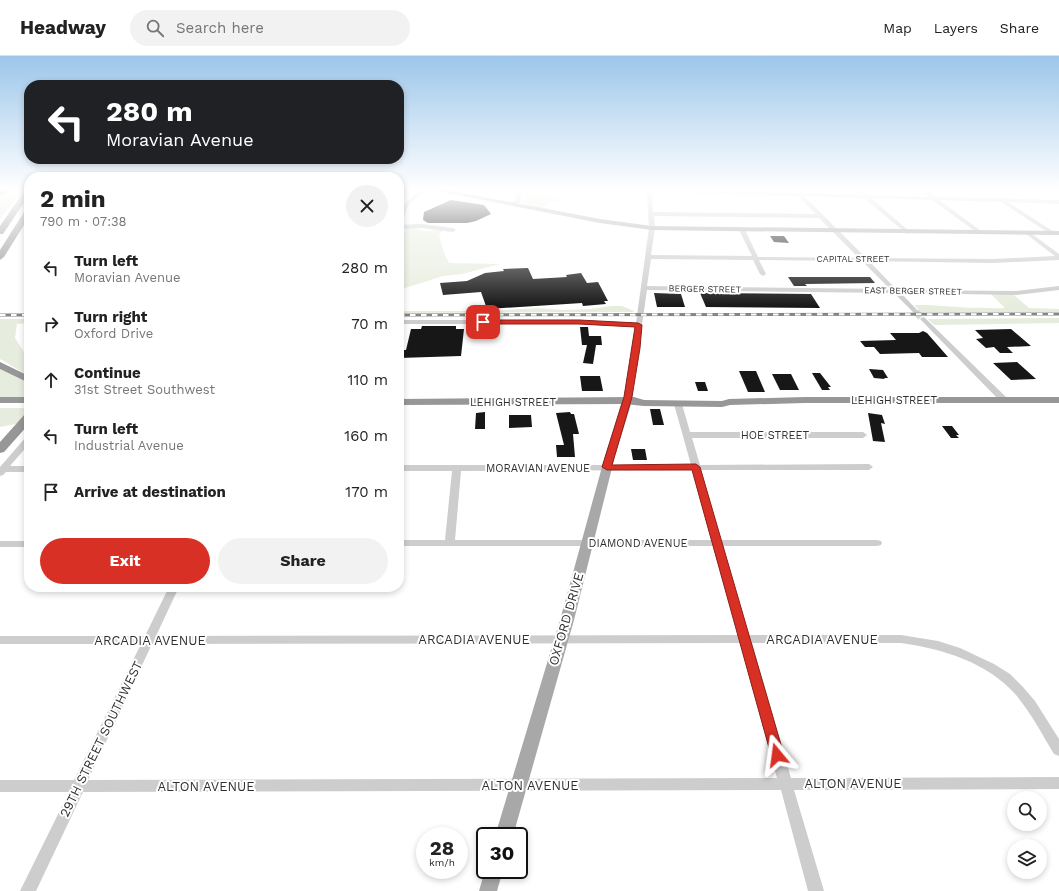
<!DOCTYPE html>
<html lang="en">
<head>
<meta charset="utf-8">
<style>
	:root { --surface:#fff; --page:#f2f2f2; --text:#222; --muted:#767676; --line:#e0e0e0; --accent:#d93025 }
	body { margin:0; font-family:"Work Sans",sans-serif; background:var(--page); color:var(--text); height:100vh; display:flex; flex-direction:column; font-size:15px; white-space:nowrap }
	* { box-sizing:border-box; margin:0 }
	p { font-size:13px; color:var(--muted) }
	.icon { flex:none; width:22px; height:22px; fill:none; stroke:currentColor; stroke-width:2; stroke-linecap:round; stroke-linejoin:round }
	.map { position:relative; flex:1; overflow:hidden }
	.side { position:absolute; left:24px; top:116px; width:380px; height:420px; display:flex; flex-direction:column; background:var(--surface); border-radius:16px; box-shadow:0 2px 6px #0003 }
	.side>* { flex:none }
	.guide { position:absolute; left:24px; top:24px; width:380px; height:84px; border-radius:16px; box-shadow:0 2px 6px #0003; background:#202124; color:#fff; overflow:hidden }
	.controls { position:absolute; left:1007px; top:735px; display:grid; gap:8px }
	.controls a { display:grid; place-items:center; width:40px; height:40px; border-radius:50%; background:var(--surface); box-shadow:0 2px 6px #0003; font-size:20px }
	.speed { position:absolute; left:416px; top:771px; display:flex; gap:8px; font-size:20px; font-weight:700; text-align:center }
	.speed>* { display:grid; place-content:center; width:52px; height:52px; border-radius:50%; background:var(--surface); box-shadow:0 2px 6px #0003; line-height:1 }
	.speed small { font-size:10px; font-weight:400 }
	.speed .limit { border:2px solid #111; border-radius:6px; background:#fff; color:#111 }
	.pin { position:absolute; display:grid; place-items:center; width:34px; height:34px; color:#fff; margin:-17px; border-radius:8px; box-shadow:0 2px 6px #0006 }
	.me { position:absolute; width:44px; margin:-22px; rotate:344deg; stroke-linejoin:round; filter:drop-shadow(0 0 3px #0008) }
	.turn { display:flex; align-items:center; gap:14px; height:84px; padding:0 16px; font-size:18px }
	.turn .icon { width:52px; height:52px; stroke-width:2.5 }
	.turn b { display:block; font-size:28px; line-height:34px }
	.round { display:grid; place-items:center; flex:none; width:42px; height:42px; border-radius:21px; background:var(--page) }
	.overview { display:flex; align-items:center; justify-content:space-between; height:68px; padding:0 16px }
	h1 { font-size:24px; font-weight:700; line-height:30px }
	.cta { display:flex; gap:8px; margin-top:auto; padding:8px 16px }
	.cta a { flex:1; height:46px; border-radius:24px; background:var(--accent); color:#fff; font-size:16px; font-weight:700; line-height:46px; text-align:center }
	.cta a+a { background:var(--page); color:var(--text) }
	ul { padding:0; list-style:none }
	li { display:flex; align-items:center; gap:12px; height:56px; padding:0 16px }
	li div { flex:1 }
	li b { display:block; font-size:15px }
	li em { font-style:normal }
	header { display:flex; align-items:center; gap:24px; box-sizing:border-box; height:56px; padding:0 20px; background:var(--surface); border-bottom:1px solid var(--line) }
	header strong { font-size:19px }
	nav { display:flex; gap:22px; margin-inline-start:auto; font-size:14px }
	.search { width:280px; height:36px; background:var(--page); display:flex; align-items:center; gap:10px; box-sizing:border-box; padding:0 14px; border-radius:22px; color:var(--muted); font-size:15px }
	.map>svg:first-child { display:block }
</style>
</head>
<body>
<header>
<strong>Headway</strong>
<div class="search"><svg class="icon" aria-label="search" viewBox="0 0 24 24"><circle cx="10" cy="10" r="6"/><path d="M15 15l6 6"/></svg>Search here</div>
<nav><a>Map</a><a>Layers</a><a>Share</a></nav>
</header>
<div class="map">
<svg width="1059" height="835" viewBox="0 0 1059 835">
	<rect width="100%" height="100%" fill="#fff"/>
	<g fill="#e7edde">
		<polygon points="14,134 23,134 0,163 0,138"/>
		<polygon points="525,134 546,134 551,141 564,146 552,145 543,151 550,153 548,154 521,146"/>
		<polygon points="406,172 414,172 423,175 443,174 439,179 444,197 449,207 500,208 462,218 443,220 399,234 399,208 402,208 403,200 399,200 400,179 406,174"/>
		<path d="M991,238H1013L1029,252L1059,253V256H921L914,249H928L972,252C983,251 994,253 1005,252Z"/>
		<polygon points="611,250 622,250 634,255 633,256 399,257 399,255 488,255 538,252 562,254 591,253"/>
		<polygon points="1059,262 1059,267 938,269 934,269 928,263"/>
		<polygon points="0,263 29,263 29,267 17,268 15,282 29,304 29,320 0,303"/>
		<polygon points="0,313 29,327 29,341 0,341"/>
		<polygon points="0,352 25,352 29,356 16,368 0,371"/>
	</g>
	<g fill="#171717">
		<polygon points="451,144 484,149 491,158 476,165 467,167 428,167 423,164 424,156"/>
		<polygon points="770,180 784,180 789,187 774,186"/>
		<polygon points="528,212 533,223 567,221 566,219 581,217 587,227 598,226 608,245 604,245 606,248 583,250 582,247 487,253 481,236 443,239 440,227 467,225 485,217 504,215 503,213"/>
		<polygon points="788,221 870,221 875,227 805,228 807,230 794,230"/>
		<polygon points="654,237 681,238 685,251 657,251"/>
		<polygon points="700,237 811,238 820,252 706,251"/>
		<polygon points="422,270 456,270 456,273 464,273 461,300 399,302 399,294 406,294 411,273 421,273"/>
		<polygon points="580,271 588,271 589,280 601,280 602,289 596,289 593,308 583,307 587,289 582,289"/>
		<polygon points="1011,273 1031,290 1007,291 1013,297 1000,297 994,291 986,292 976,283 983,282 975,274"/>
		<polygon points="923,275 927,277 948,301 922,301 919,297 880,298 874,291 865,291 860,285 896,284 890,277 919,277"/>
		<polygon points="1017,306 1026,314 1036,323 1011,324 993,307"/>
		<polygon points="869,313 883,314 888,322 884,322 885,323 874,322"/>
		<polygon points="739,315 756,315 765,336 748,336"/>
		<polygon points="812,317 820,317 831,331 828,331 830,334 822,334"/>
		<polygon points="772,318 791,318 799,334 780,334"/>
		<polygon points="580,320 600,320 603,335 582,335"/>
		<polygon points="695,326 705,326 708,335 698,335"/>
		<polygon points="650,353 660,353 664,369 653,369"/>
		<polygon points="485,356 485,373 475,373 476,357"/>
		<polygon points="570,356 571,358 574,358 579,378 573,378 575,401 557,401 556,389 564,389 556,357"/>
		<polygon points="868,357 882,359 885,368 881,367 885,386 873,385"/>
		<polygon points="509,359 531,359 532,371 509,372"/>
		<polygon points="942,370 952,370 959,379 956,379 959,382 951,382"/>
		<polygon points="631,393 645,393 647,404 633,404"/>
	</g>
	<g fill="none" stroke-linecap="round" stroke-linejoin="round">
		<polyline stroke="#d6d6d6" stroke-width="7" stroke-dasharray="7 3.5" stroke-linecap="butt" points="916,256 923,263"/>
		<g fill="#cdcdcd" fill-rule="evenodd">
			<path d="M421,134H427L409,148L402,166L399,168C399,149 408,144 421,134Z"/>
			<polygon points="518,134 523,134 519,149 516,151 513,149"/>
			<path d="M630,134H700L861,139L856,134H861L867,139L928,141L920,134H926L935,141L1059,144V148L1008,146L1054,176L1055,177L1052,179L1001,146L939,144L981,175L982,176L979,178L932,144L871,142L909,175L910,176L907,178L864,142L804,140L866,202L993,203L1055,200L1026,178L1025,177L1028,175L1059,198V204L993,207L869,205L897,234L1016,235L1059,230V234L1016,239L901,237L918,255L919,256L916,258L914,257L894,237L647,234L631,345L627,347L623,345L635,271L579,268H399V264H579L636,267L649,172L647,136ZM652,136L798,140L816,158L653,156ZM654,160L819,162L859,202L758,201L745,174L742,172L739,174L752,200L651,199L655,172ZM651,203L753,204L760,218L763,220L766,218L759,204L862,205L890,233L647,230Z"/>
			<polygon points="1056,134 1059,134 1059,136"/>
			<polygon points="422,168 453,172 456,174 453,176 422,172 399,173 399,169"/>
			<polygon points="923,261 925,262 1007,342 1008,344 1007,346 1001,346 921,264 920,263"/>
			<path d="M675,346H681L682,348L690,376H863L867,379L863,382H692L700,409L869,408L873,411L869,414H701L721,484H877L881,485L882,487L881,489L877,490H723L749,579H901L938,585L960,592L994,608L1010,618L1023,631L1035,645L1059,683V700L1054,698C1042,678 1031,657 1016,639C987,606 943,593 901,587H752L791,722L1059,721V733L794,734L824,835H808L781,734L83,736L36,835H20L69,736H0V724H74L141,588H0V580H145L169,531H179L156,580L738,579L713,490H399V484H445L452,415H399V409H691L674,348ZM692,414L711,484H455L461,415ZM740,587L777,722L88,724L152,588Z"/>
			<polygon points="29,380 29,388 10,410 29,410 29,416 6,416 3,419 0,420 0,411 26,381"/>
			<rect x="0" y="485" width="29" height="6"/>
		</g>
		<g fill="#a8a8a8" fill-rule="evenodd">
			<polygon points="432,134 447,134 600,163 652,170 1059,175 1059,179 652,174 600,167"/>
			<polygon points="627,342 632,345 615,400 574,564 513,780 495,780 560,564 605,400 622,345"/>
			<polygon points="485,814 503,814 497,835 479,835"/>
		</g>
		<g fill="#979797" fill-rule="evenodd">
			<polygon points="13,134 12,135 0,139 0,135"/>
			<polygon points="25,134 29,134 29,139 3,178 0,178 0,170"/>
			<polygon points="26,153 29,153 29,161 4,201 0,204 0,194"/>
			<polygon points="0,306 29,320 29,327 0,313"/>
			<rect x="0" y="341" width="29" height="6"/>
			<polygon points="634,341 644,344 722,345 729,343 805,341 1059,341 1059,347 805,347 730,349 722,351 644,350 624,348 399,349 399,343"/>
			<polygon points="29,357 29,368 4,396 0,397 0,386 25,358"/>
		</g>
		<defs>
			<g id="rail">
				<polyline points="0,259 29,259"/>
				<polyline points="399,259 1059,258"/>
			</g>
		</defs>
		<use href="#rail" stroke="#858585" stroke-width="3"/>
		<use href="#rail" stroke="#fff" stroke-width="2" stroke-dasharray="5.5" stroke-linecap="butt"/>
	</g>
	<linearGradient id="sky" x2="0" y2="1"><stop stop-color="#9cc6ea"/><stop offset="0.53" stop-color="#fff"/><stop offset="1" stop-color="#fff" stop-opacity="0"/></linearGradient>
	<rect width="1059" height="251" fill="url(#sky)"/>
	<polygon fill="#d93025" stroke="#8d1f18" points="480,264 579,264 638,267 642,269 640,292 632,341 612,409 696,408 700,411 784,699 782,703 777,704 773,703 771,699 692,414 607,414 602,411 624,341 635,271 579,268 483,268 480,267"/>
	<g text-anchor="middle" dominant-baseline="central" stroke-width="4" stroke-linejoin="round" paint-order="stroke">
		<g font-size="9" fill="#303030" stroke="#fff">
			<text x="853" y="203">CAPITAL STREET</text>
			<text transform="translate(705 233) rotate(1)">BERGER STREET</text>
			<text transform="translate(913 235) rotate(1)">EAST BERGER STREET</text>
		</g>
		<g font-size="11" fill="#303030" stroke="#fff">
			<text x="894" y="344">LEHIGH STREET</text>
			<text x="513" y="346">LEHIGH STREET</text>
			<text x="775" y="379">HOE STREET</text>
			<text x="538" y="412">MORAVIAN AVENUE</text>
			<text x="638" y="487">DIAMOND AVENUE</text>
		</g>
		<g font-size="13" fill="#303030" stroke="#fff">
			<text transform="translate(566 563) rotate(-74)">OXFORD DRIVE</text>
			<text x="474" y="583">ARCADIA AVENUE</text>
			<text x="822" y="583">ARCADIA AVENUE</text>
			<text x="150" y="584">ARCADIA AVENUE</text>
			<text transform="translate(101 683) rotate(-64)">29TH STREET SOUTHWEST</text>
			<text x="853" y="727">ALTON AVENUE</text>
			<text x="530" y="729">ALTON AVENUE</text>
			<text x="206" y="730">ALTON AVENUE</text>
		</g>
	</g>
</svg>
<div class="controls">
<a><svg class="icon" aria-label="search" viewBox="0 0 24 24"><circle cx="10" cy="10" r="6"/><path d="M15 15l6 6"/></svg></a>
<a><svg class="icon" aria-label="layers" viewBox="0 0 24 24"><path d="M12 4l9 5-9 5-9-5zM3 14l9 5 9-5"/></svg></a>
</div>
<div class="speed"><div>28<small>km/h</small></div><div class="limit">30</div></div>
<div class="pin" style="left:483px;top:266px;background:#d93025"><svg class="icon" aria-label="arrive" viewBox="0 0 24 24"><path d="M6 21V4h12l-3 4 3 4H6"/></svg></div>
<svg class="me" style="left:777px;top:699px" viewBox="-20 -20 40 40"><path d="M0-17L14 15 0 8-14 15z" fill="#d93025" stroke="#fff" stroke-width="4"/></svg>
<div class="guide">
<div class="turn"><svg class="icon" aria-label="left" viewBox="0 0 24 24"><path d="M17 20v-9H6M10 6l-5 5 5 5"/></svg><div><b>280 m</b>Moravian Avenue</div></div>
</div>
<section class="side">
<div class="overview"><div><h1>2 min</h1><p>790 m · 07:38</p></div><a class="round"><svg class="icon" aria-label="close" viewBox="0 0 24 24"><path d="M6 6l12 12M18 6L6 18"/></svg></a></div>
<ul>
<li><svg class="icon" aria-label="left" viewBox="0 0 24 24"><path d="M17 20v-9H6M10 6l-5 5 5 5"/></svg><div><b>Turn left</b><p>Moravian Avenue</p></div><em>280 m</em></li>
<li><svg class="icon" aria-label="right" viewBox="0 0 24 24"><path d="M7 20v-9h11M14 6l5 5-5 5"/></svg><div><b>Turn right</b><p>Oxford Drive</p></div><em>70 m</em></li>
<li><svg class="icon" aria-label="ahead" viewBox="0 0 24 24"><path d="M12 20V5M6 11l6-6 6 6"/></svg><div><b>Continue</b><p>31st Street Southwest</p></div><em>110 m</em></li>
<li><svg class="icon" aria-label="left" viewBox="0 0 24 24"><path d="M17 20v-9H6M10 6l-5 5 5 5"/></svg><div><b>Turn left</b><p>Industrial Avenue</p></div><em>160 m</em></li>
<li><svg class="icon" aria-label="arrive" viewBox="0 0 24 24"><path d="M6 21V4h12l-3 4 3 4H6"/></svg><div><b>Arrive at destination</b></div><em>170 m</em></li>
</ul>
<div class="cta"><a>Exit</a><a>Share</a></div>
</section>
</div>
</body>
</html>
